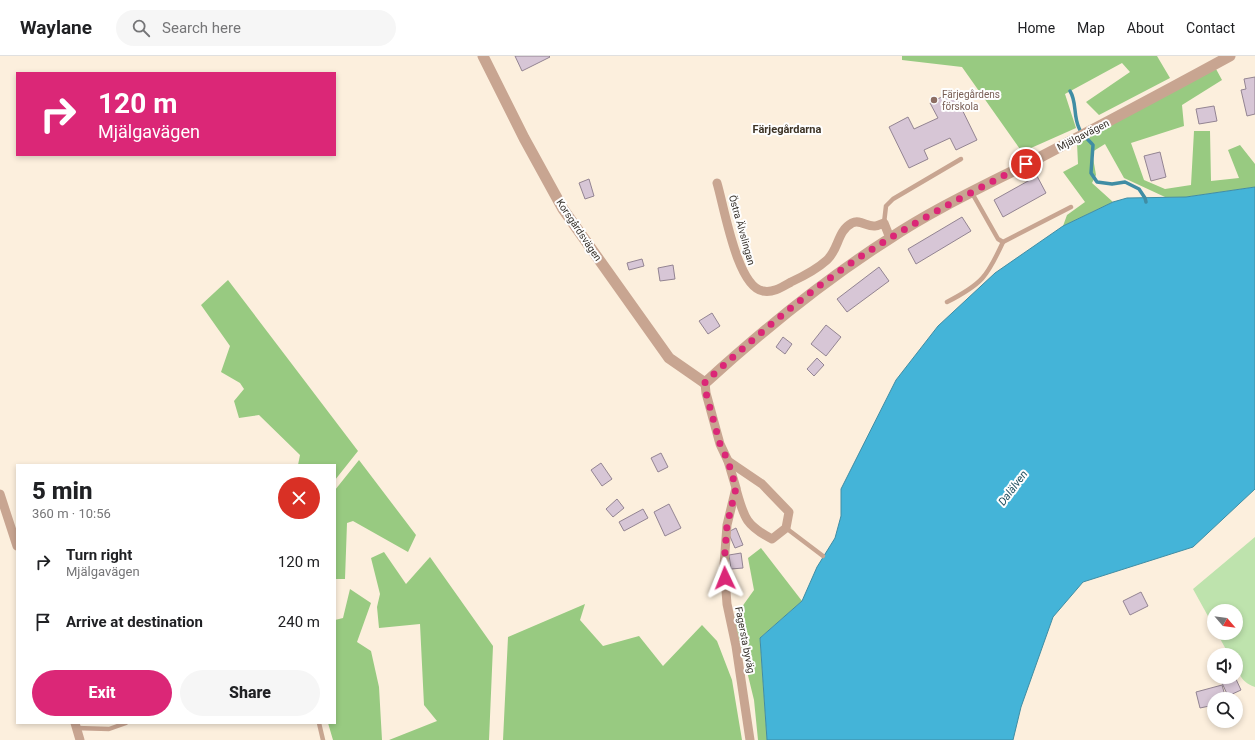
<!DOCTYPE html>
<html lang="en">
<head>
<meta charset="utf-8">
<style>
	:root { --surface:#fff; --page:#f6f6f6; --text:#202124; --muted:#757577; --line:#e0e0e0; --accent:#db2777 }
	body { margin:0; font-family:Roboto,sans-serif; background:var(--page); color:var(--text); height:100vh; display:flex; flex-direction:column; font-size:15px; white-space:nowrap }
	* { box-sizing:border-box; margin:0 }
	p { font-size:13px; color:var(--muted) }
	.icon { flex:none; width:22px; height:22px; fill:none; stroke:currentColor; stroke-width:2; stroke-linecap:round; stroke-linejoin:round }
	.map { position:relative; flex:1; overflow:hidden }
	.drawer { position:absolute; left:16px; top:408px; width:320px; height:260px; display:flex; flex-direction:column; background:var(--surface); border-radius:0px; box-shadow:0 2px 6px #0003 }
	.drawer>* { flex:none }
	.hud { position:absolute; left:16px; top:16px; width:320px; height:84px; border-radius:0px; box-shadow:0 2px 6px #0003; background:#db2777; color:#fff; overflow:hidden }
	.needle { width:26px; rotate:118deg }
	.buttons { position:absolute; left:1207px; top:548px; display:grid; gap:8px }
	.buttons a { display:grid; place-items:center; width:36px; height:36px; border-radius:50%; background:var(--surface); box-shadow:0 2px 6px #0003; font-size:20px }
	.pin { position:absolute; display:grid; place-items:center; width:34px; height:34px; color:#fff; margin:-17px; border:2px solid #fff; border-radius:50%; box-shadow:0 1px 4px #0007 }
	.me { position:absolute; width:44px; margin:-22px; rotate:358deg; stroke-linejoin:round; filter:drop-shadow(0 0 3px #0008) }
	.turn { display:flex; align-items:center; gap:14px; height:84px; padding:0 16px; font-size:18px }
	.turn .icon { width:52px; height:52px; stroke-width:2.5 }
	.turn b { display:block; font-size:28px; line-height:34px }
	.round { display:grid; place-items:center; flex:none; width:42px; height:42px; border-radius:21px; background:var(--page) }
	.headline { display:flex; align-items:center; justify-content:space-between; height:68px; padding:0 16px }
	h1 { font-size:24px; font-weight:800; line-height:30px }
	.primary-button { display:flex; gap:8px; margin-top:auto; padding:8px 16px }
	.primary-button a { flex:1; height:46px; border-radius:24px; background:var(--accent); color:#fff; font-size:16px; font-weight:800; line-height:46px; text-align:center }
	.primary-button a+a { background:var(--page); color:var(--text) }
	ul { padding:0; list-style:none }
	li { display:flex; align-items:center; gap:12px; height:60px; padding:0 16px }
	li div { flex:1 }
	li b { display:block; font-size:15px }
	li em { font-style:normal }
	header { display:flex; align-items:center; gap:24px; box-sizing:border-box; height:56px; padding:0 20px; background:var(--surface); border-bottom:1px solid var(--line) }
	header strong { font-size:19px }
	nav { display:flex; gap:22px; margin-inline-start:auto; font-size:14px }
	.search { width:280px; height:36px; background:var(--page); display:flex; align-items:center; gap:10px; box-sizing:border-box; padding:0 14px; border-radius:22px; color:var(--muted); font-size:15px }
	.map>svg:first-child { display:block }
</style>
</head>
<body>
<header>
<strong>Waylane</strong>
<div class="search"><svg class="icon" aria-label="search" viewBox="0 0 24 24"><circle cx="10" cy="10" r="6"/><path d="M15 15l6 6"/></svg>Search here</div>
<nav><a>Home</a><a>Map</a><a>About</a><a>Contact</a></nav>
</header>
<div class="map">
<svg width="1255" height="684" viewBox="0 0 1255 684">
	<rect width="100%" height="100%" fill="#fcefdd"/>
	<path fill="#bee3ad" d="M1255,481V631C1240,626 1236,614 1236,599H1229L1217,577H1236V555H1214V571L1193,533Z"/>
	<g fill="#98ca81">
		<polygon points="902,0 1157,0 1170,22 1099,59 1086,46 1130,16 1122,7 1065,38 1076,72 1022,96 962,11 902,4"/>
		<polygon points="1216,13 1222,24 1182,49 1184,70 1131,87 1144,124 1165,133 1191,129 1194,75 1210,75 1211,125 1239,122 1228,94 1240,89 1255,108 1255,131 1186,141 1165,141 1124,122 1105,88 1092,96 1096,119 1092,127 1113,146 1063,170 1067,159 1085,146 1063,116 1078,108 1077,87"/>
		<polygon points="228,224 358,395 335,424 335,409 298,409 300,399 259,359 239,362 234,345 244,333 240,327 221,316 230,290 201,249"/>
		<polygon points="359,404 416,479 408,496 353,465 347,467 345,523 335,523 335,434"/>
		<polygon points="761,492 802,545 760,582 767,684 758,684 754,644 734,562 754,534 748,502"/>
		<polygon points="384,496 406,528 430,501 493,590 489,684 389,684 437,665 424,649 420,568 379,572 377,551 380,538 371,502"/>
		<polygon points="350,533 371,547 357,586 371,595 379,631 382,684 333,684 328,667 335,667 335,564 343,562"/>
		<polygon points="585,548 580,564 603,590 639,580 663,610 702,569 717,585 732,624 742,684 503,684 508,581"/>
	</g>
	<polygon fill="#44b4d8" stroke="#408da4" points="1255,131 1255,433 1193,491 1083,526 1053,561 1021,651 1013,684 767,684 760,582 802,545 817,511 835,482 841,460 841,433 896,324 938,270 995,217 1063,170 1113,146 1127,142 1186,141"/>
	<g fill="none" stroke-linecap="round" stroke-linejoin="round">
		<path stroke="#408da4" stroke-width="3.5" d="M1070,35C1077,46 1073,59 1079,72C1081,78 1089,84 1093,89L1091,117L1097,126L1112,128L1125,126L1139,133L1145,142L1146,146"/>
	</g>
	<g fill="#d7c6d6" stroke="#938492">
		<polygon points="515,0 549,0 550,1 522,15"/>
		<polygon points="1255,21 1255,58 1247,60 1241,34 1246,33 1244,23"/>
		<polygon points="953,35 977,84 956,94 950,82 924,94 928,103 909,112 889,71 908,61 914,73 938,62 930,47"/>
		<polygon points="1214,50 1217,65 1199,68 1196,53"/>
		<polygon points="1160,96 1166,121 1151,125 1144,100"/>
		<polygon points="1037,120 1046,137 1003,161 994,144"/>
		<polygon points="589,123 594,140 585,143 579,127"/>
		<polygon points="962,161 971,175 916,208 908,193"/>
		<polygon points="642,203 644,210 629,214 627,207"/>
		<polygon points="673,209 675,223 660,225 658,212"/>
		<polygon points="879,211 889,225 847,256 837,243"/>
		<polygon points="712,257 720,270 708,278 699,265"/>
		<polygon points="826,269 841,281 826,300 811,288"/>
		<polygon points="783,281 792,288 785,298 776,291"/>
		<polygon points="817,302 824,309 814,320 807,313"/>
		<polygon points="661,397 668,411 658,416 651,402"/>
		<polygon points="601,407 612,423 602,430 591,414"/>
		<polygon points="617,443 624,452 613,461 606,453"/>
		<polygon points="669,448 681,472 665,480 654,456"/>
		<polygon points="643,453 648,462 624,475 619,466"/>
		<polygon points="736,472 743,489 735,492 728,476"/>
		<polygon points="741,497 743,512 731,513 729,499"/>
		<polygon points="1141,536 1148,550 1130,559 1123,545"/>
		<polygon points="1235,621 1241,634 1228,640 1222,627"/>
		<polygon points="1222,629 1226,643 1214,643 1214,649 1200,652 1196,636"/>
	</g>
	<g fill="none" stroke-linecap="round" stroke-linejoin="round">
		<g stroke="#c8a591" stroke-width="4.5">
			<polyline points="972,137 998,183 1003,186 1071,151"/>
			<polyline points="884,167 886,150 893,143 961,103"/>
			<path d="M947,246C982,228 987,221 1003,186"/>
			<polyline points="786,472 823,500"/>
			<polyline points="319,667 323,684"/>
			<polyline points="76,672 109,673 126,667"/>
		</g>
		<g stroke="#c8a591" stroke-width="9">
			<path d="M717,127C724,150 737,231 763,235C773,237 782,231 791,226C804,220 816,214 827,204C839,193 837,175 852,167C860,163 867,171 875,170C878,170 881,168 884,167L890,182"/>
			<polyline points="705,327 706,337 720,388 728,405 736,432 727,469 724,509 727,548 736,590 750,684"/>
			<path d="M728,405L762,428L789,456L786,472L772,483C745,469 744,461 736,433"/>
			<polyline points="0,438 17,490"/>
			<polyline points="75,667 80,684"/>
		</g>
		<path stroke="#c8a591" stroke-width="11" d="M483,0L524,82L563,153L669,302L705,327C763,274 823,225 889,183C934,153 984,130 1031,106C1098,71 1164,36 1230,0"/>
	</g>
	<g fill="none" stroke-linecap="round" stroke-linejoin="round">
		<path stroke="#db2777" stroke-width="7" stroke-dasharray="0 12.6" d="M725,522L724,509L727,469L736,432L728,405L720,388L706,337L705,326C745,290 786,254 830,222C891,177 959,143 1026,108"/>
	</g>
	<circle fill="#8d6e63" stroke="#fefefe" stroke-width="1.5" cx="934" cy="44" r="4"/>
	<g text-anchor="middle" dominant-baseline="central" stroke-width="4" stroke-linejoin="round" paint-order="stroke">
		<g font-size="10" fill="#785e54" stroke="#fefefe" text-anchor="start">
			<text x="942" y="38">Färjegårdens<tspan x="942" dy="12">förskola</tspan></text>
		</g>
		<g font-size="10" fill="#36312b" stroke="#fefefe">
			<text transform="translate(1083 79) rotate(-27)">Mjälgavägen</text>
			<text transform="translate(579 174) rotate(56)">Korsgårdsvägen</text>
			<text transform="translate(742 174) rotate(74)">Östra Älvslingan</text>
			<text transform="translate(745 584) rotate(79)">Fagersta byväg</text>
		</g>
		<g font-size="11" font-weight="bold" fill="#3d3325" stroke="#fefefe">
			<text x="787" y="73">Färjegårdarna</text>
		</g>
		<g font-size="11" font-style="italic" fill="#1f4e5e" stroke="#fefefe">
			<text transform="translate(1013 432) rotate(-53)">Dalälven</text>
		</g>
	</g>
</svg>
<div class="buttons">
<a><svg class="needle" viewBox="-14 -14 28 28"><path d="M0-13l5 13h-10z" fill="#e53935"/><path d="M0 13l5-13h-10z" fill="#757577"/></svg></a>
<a><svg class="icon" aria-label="sound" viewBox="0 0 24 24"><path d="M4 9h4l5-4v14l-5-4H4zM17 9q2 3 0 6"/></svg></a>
<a><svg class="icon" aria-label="search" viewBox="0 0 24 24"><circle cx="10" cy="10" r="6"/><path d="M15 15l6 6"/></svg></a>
</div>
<div class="pin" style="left:1026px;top:108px;background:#d93025"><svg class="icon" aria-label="arrive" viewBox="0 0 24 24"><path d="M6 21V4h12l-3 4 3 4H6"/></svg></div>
<svg class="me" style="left:725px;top:522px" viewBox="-20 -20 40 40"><path d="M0-17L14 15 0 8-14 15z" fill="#db2777" stroke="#fff" stroke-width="4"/></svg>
<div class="hud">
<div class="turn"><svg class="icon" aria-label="right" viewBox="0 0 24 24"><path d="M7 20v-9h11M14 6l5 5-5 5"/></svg><div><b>120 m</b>Mjälgavägen</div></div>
</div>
<section class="drawer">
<div class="headline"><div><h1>5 min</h1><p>360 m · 10:56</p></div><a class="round" style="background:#d93025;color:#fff"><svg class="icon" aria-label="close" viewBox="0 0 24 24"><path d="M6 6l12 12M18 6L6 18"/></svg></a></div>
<ul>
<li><svg class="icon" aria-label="right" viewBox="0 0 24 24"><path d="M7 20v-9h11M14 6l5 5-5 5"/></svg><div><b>Turn right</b><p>Mjälgavägen</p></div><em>120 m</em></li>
<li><svg class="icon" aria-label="arrive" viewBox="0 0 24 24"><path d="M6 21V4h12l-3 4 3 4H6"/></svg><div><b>Arrive at destination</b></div><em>240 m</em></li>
</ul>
<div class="primary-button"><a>Exit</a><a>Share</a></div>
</section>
</div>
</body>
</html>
